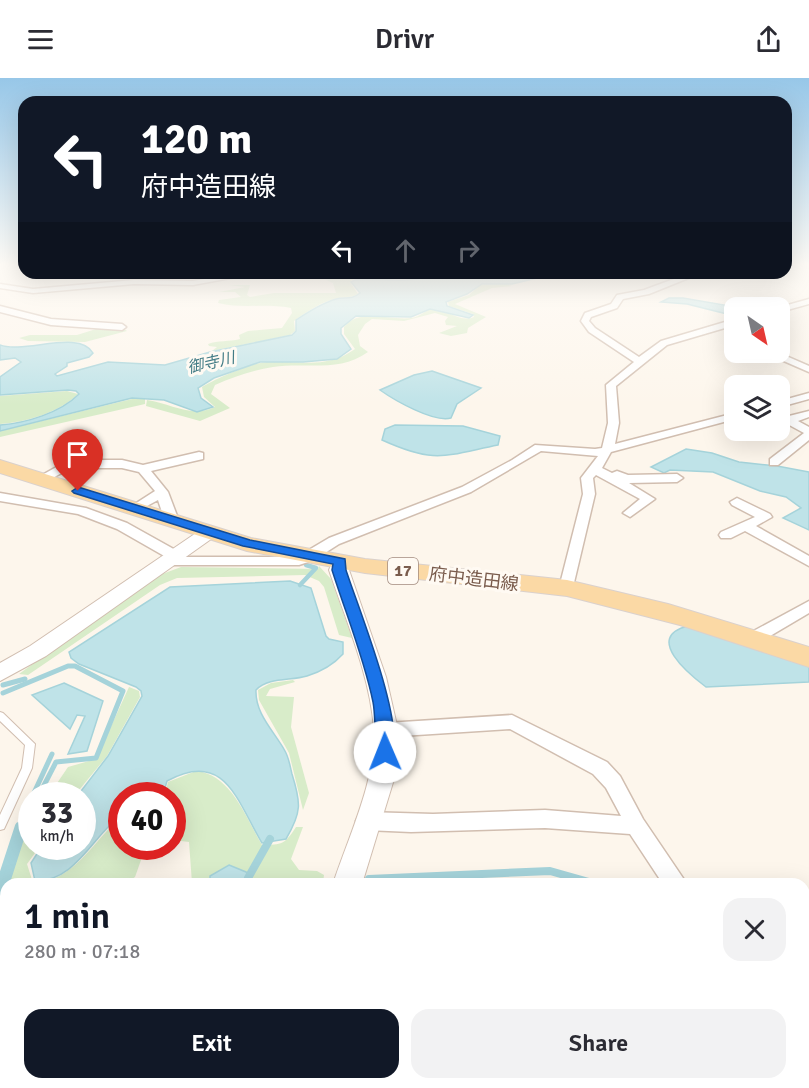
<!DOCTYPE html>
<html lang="en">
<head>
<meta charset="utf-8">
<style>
	:root { --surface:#fff; --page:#f2f2f3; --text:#2b2b33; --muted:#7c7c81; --accent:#111827 }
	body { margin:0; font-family:Signika,"Noto Sans JP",sans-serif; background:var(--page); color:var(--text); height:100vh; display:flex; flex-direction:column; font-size:22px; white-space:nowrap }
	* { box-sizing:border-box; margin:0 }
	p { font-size:20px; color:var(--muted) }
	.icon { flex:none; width:33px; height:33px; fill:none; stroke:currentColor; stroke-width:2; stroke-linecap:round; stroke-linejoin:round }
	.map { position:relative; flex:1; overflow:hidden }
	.details { position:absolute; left:0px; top:800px; width:810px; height:212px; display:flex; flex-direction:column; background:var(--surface); border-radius:18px 18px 0 0; box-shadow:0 6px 24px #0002 }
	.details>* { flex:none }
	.hud { position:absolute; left:18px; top:18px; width:774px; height:183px; border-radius:18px; box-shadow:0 6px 24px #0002; background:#111827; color:#fff; overflow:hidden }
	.needle { width:39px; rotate:146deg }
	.tools { position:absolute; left:724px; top:219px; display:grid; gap:12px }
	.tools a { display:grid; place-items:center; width:66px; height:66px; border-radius:12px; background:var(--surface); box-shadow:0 6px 24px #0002; font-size:30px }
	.speed { position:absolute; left:18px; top:704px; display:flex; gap:12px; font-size:30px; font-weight:700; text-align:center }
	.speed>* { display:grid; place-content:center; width:78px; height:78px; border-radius:50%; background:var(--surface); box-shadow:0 6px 24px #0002; line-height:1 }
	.speed small { font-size:15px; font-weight:400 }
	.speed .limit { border:9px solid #d22; background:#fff; color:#111 }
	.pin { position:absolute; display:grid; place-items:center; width:51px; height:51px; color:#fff; margin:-62px -26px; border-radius:50% 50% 50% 0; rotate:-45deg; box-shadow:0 0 6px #0007 }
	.pin .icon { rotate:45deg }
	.me { position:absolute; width:66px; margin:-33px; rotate:359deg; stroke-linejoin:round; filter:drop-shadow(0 0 4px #0008) }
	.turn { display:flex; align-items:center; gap:21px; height:126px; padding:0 24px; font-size:27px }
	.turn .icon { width:78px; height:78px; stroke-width:2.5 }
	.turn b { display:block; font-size:42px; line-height:51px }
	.lanes { display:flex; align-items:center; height:57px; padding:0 24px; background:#0003; justify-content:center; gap:30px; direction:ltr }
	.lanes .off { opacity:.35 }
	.round { display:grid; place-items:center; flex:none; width:63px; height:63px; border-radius:18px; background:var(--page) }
	.head { display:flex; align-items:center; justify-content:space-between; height:102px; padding:0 24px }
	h1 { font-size:36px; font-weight:600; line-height:45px; color:var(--accent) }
	.button { display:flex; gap:12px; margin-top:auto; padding:12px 24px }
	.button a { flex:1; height:69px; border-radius:18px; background:var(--accent); color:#fff; font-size:24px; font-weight:600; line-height:69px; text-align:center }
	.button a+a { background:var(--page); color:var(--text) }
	header { display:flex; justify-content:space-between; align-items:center; height:78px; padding:0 24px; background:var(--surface); font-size:27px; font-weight:600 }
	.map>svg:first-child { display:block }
</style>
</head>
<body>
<header><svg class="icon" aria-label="menu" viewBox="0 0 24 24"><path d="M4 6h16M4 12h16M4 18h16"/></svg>Drivr<svg class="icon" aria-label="share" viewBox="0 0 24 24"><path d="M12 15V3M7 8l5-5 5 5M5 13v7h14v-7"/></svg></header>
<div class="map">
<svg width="809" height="1010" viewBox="0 0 809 1010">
	<rect width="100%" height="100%" fill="#fdf6ec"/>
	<g fill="#d8ecc9">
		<path d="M355,195H430L409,201H354L350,204L358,216C350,221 342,218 334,221C320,225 306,234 294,243L295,253L290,257L212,273L217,269L209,268L208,266C218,262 229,264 240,261L239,257L248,253L282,250L292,235L291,230C266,225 242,231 218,225L219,222L241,219L235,214H219L245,209L229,207H250L247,217L250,219L274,215H336L333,205L326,202Z"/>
		<path d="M507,206L512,208L492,210L455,226L486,239L468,250L467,255L451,258L439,255L457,248L446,247L445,243L448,239L435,235L404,243L372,241L365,246L358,257L360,268L368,274C339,295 306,284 273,289C253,292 233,299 215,307L211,316L230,330L200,343L146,328L147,322C173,326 190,340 215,329L204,319L202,309C215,301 253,284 268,284C299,282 326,292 355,271L344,256V249C360,229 389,243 412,240C420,239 426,231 433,231C448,232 461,245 474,239L473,236L449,228L448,224L469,217L480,207Z"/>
		<polygon points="96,251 124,251 127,253 85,264 28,263 19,260 30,257 77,257"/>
		<path d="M67,313L78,316C58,335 26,344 0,346V318Z"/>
		<polygon points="132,321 145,321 145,326 0,359 0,353"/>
		<polygon points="319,488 331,501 352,560 339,557 324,509 319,503 305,497 177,500 160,507 28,597 19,596 149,501 181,489 318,491"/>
		<polygon points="293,602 295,604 270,611 266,618 294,619 291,649 309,715 303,732 289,675 259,622 258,612 271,605"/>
		<polygon points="129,609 139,613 140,619 107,678 75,717 49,717 68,689 96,681"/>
		<path d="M196,693C231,696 246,740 262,767C282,767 285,766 296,749H303L291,781L299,792L317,793L324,797L323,805H192L189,764L173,762L172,717H165L168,704Z"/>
		<path d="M121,739L122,768H146L135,799L126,805H9L25,752L31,743L32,768H40L27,786L33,805C74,804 93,763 121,739Z"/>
	</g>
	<g fill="#bfe3e8" stroke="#a5d3da" stroke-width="1.5">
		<path d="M431,195H558L512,206H482L467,216L446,224L447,228L473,237L469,240L430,231L411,239L356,238L341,250V256L351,271L337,281L303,284H260L214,300L198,310L201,320L213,329L197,334L164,322L132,320L0,353V347C26,345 60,335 79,316L76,313L68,312L0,317V299L21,284L15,280L0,282V267C24,276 80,251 93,275L89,279L67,285V288L55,296L57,298L108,284L165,287L210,274L292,257L296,253V242C308,234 322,225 336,221C345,219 352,222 360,215L351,204L355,202C376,199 416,208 431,195Z"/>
		<polygon points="669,220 683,220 736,229 735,238 687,226 661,224"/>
		<path d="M432,293L481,310L457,326L451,340C434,345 394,322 380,312L414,297Z"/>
		<path d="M395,347L463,348L500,358L498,367C444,378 435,386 382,362L385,351Z"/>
		<polygon points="686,371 712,375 739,384 777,388 809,394 809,452 783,440 801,430 786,419 760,413 713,394 670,392 664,395 651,389"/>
		<path d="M290,503L311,510L326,558L329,561L343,564V576C334,586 320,594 307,598C291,603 268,599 256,612C255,636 274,653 285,673C289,680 290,688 292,696C301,725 302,734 286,761L262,765C237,723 225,671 167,703L163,717H122L121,737C93,758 75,804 35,803L31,785L42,768H82V717H78L108,678L142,618L141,613L136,609L79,586L71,580L69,574L170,509Z"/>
		<path d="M688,548L809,588V604L706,609C690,597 643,559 688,548Z"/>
		<polygon points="64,605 103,623 87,673 68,676 85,638 77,637 70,651 32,617"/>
		<polygon points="229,787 246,794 256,805 210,805 210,798"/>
	</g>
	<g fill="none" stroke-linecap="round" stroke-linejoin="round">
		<polyline stroke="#a5d3da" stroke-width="4.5" points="300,507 316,490 306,487"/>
		<g stroke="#a5d3da" stroke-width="5">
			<polyline points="3,607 25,601"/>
			<polyline points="3,615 68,588 75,588 123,613 96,680 56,684 39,717"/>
			<polyline points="33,717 52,676"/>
			<polyline points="18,750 32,720"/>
			<polyline points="24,750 32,733"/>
		</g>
		<g stroke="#a5d3da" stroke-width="8">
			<polyline points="248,800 270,761"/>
			<polyline points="369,801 550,793 596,806"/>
			<polyline points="0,806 19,748"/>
			<polyline points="0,823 24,748"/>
			<polyline points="0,869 6,870"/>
			<polyline points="322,1005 322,1010"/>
			<polyline points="353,1005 353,1010"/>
		</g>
		<defs>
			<polygon id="service" points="0,634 3,635 35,666 32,690 4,751 0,752 0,737 22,690 25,667 0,643"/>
			<g id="minor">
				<polygon points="239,195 257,195 193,207 134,206 33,215 0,210 0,206 33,211 134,202 193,203"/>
				<polygon points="690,195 701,195 649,216 623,221 617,230 591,239 589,243 595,250 639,279 661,263 735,241 735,247 667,267 616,308 619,345 615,366 735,335 735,341 611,374 602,390 612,395 617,393 628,397 677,396 683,400 677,404 629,405 655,421 630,439 623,435 640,421 596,397 593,400 595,416 572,513 567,515 559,510 583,416 581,400 598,378 541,373 471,414 339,466 314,482 299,487 165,487 158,483 166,479 117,451 78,436 0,423 0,415 86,430 127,445 179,474 180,479 297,479 329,460 462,409 512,382 535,367 595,371 602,370 608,345 606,307 634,284 589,254 581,243 585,235 611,226 617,217 644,212"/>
				<polygon points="809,221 809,226 780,234 780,230 777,230"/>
				<polygon points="0,228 51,241 122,246 126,249 122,252 51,247 0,234"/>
				<polygon points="763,274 777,274 809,288 809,294"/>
				<polygon points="809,315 809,321 780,329 780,323"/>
				<polygon points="809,333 809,339 798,343 809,349 809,362 778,387 770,387 770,381 804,355 780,342 780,335 789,338"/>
				<polygon points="199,374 203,375 203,381 151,393 168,414 179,443 172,447 165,443 158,422 134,435 127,431 155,413 139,394 122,390 71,390 45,404 37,404 35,401 69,382 122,382 143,387"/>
				<polygon points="737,420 770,436 772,439 756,448 809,478 809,488 745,453 731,460 721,460 719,457 721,454 755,439 732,427 730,424"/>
				<polygon points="809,523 809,535 760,564 748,564 746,560 748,556"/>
				<polygon points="512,637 607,684 620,698 643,741 687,806 663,806 630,756 545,750 411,754 366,752 359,749 356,743 359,737 366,734 433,736 545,732 621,738 606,710 593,696 510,651 386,659 379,657 377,652 379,647 386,645"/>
				<polygon points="804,865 809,867 809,891 804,889"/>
				<polygon points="804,898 809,900 809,925 804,923"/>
				<polygon points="804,995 809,996 809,1010 784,1010 781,1005 804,1005"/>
			</g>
			<g id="tertiary">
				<polygon points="208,450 217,455 214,459 46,578 0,603 0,585 30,568 202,451"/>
				<path d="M341,478L350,484L349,492L386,599L398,652L395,698L362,806H333C348,760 377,700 374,651C370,597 346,543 329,492L334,480Z"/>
				<polygon points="374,1005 410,1005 411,1010 375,1010"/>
			</g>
			<polygon id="primary" points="0,382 251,460 365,481 567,502 668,526 809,569 809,589 680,547 567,518 365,495 247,473 0,395"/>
		</defs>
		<use href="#service" stroke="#d1beb0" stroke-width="2"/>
		<use href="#minor" stroke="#d1beb0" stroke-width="3"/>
		<use href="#tertiary" stroke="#d1beb0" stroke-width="2"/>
		<use href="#primary" stroke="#dad1cd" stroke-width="2"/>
		<use href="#service" fill="#fff" fill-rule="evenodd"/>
		<use href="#minor" fill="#fff" fill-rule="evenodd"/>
		<use href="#tertiary" fill="#fff" fill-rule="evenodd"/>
		<use href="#primary" fill="#fbd9a5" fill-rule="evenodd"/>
	</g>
	<linearGradient id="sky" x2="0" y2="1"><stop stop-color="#97c7e8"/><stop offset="0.57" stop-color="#fefbf6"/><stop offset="1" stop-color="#fefbf6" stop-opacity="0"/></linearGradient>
	<rect width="809" height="327" fill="url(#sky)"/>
	<path fill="#1a73e8" stroke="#114b97" stroke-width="1.5" d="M78,409L250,462L345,481L346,492C357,527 407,649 391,679H379C374,670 376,638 373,624C364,580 346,536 332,492L333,486L243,468L74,415L72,413Z"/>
	<g text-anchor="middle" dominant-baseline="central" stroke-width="6" stroke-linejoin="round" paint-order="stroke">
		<g font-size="16" font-style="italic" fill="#437c86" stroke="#fffaf3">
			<text transform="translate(211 285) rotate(-13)">御寺川</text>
		</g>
		<rect fill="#fffaf3" stroke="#a28b7f" stroke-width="1.5" x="388" y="480" width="30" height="26" rx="4.5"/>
		<g font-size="16" font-weight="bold" fill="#7a5c4d">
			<text x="403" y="493">17</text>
		</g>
		<g font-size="18" fill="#7a5c4d" stroke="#fffaf3">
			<text transform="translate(474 501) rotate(7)">府中造田線</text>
		</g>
	</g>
</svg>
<div class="tools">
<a><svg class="needle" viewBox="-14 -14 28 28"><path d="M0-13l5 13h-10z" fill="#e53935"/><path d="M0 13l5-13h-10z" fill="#7c7c81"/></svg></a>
<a><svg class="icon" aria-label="layers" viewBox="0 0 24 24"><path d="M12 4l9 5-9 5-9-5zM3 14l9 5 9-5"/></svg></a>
</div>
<div class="speed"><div>33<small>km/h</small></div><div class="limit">40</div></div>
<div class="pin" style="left:78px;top:413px;background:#d93025"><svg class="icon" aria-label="arrive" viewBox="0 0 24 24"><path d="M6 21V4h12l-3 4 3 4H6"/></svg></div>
<svg class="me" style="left:385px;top:674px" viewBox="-20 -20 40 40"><circle r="19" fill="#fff"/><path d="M0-13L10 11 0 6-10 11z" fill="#1a73e8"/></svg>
<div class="hud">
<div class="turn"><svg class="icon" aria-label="left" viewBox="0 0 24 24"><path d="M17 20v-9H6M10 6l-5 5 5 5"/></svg><div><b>120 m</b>府中造田線</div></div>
<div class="lanes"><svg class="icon" aria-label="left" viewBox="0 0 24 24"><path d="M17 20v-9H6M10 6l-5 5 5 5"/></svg><svg class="icon off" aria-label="ahead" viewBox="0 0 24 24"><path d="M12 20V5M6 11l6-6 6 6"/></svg><svg class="icon off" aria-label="right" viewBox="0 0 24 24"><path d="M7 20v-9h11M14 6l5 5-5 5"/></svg></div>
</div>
<section class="details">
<div class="head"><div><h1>1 min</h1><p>280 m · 07:18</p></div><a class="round"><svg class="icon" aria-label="close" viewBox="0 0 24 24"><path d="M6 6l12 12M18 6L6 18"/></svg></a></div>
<div class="button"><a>Exit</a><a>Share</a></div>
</section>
</div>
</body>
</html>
